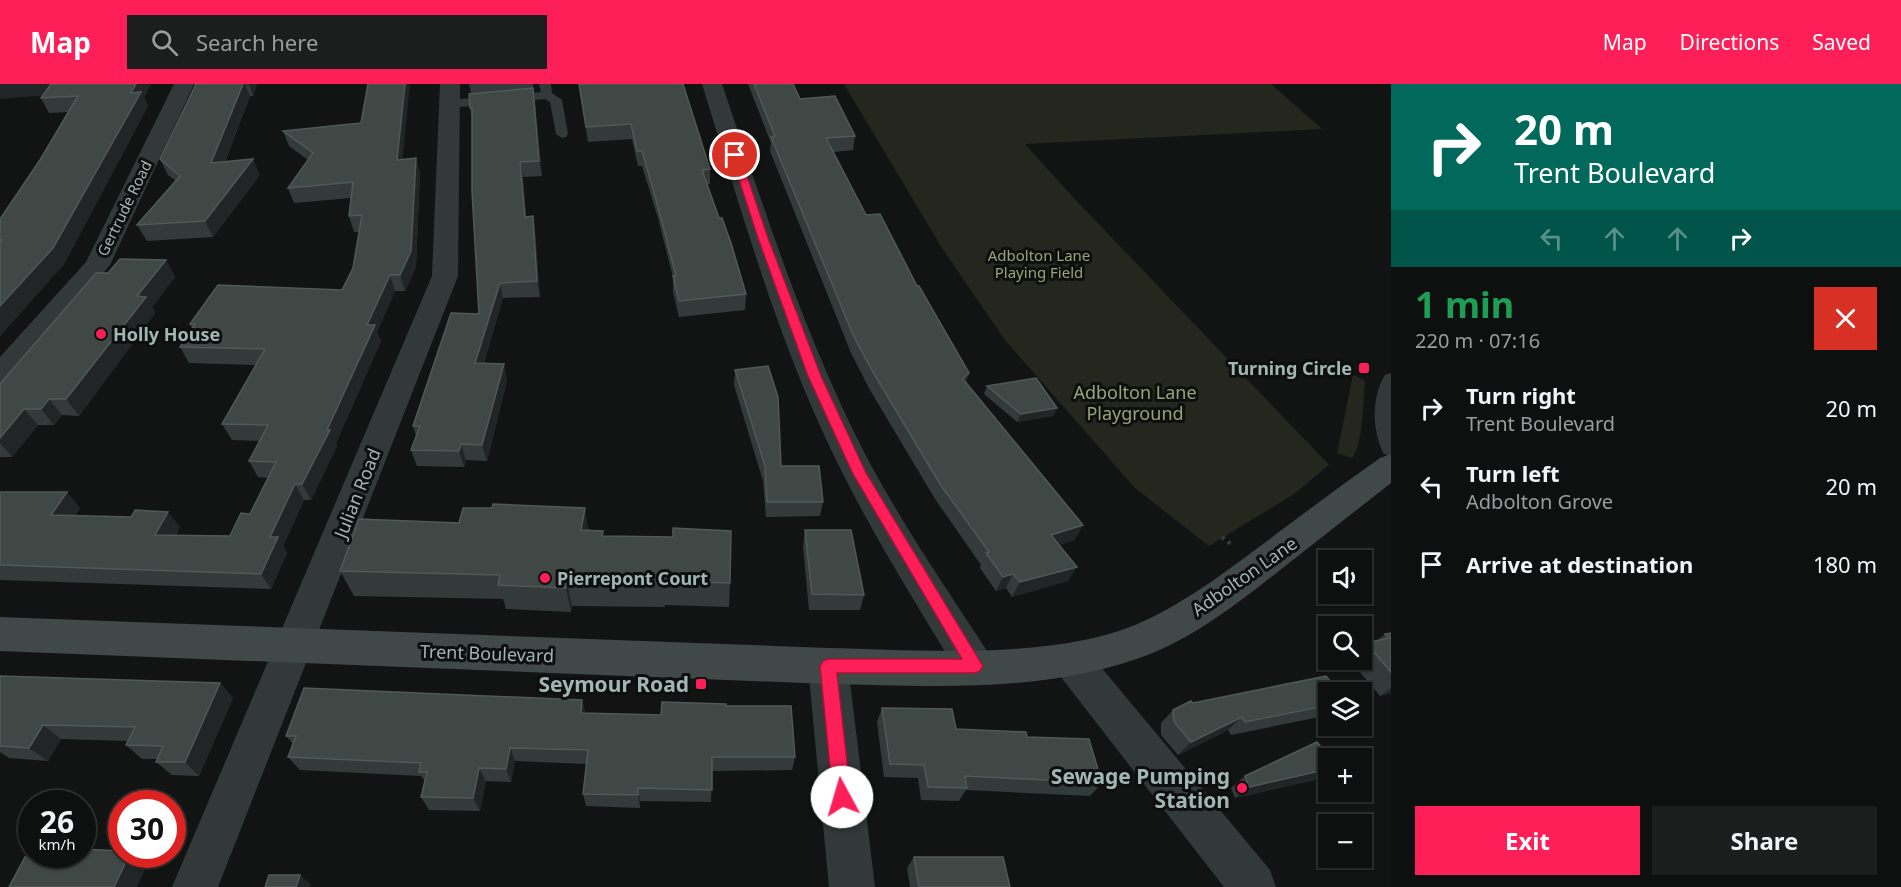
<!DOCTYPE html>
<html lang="en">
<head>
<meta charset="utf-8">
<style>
	:root { --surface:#0e0f0f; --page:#1c1d1d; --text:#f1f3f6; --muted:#9b9c9e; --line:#2e2f2f; --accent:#ff1f58 }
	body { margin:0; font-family:"Noto Sans",sans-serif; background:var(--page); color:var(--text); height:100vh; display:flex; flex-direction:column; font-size:22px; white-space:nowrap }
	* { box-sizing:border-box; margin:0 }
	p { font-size:20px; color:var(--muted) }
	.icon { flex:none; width:33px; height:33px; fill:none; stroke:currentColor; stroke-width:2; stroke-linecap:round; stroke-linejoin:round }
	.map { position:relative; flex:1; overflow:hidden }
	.panel { display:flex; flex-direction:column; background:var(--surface); width:510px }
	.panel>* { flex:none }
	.hud { background:#00695c; color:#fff; overflow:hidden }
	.controls { position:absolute; left:1318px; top:466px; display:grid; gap:12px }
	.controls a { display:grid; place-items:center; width:54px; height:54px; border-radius:0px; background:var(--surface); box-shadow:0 2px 4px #0004,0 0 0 2px var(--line); font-size:30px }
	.speed { position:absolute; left:18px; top:706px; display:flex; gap:12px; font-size:30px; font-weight:700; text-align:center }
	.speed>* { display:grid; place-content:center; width:78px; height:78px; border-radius:50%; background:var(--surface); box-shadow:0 2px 4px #0004,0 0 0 2px var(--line); line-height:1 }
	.speed small { font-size:15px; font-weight:400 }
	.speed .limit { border:9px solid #d22; background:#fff; color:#111 }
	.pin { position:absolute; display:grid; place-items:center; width:51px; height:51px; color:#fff; margin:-26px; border:3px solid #fff; border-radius:50%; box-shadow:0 2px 6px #0007 }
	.me { position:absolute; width:66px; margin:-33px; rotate:354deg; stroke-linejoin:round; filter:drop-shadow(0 0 4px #0008) }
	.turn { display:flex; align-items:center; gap:21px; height:126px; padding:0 24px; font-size:27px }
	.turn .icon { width:78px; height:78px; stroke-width:2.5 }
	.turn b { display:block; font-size:42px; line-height:51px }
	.lanes { display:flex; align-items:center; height:57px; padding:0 24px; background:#0003; justify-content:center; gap:30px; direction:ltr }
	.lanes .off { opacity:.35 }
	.round { display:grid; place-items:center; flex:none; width:63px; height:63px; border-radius:0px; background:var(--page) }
	.headline { display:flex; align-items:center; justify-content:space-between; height:102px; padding:0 24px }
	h1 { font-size:36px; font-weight:700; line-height:45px; color:#1e9e55 }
	.action { display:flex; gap:12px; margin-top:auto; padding:12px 24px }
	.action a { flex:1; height:69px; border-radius:0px; background:var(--accent); color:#fff; font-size:24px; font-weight:700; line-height:69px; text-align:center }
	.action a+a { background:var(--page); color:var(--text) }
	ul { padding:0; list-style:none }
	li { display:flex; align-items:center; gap:18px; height:78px; padding:0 24px }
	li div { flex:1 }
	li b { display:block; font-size:22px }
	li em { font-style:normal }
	header { display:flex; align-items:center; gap:36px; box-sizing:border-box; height:84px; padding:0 30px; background:var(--accent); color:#fff }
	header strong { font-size:28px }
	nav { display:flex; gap:33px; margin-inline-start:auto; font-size:21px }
	.search { width:420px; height:54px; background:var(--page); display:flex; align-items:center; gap:15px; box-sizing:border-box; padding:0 21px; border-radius:0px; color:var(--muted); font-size:22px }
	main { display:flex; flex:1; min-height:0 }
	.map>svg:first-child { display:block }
</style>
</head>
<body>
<header>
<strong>Map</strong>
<div class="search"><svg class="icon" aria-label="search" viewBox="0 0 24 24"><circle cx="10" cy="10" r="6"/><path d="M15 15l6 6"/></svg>Search here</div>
<nav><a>Map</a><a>Directions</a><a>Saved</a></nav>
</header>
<main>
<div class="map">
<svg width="1391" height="803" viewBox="0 0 1391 803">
	<rect width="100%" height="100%" fill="#121414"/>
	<g fill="#25271e">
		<polygon points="844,0 1271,0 1322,45 1025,60 1071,111 1329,381 1294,410 1209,462 1135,404 1005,256 942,164"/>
		<path d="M1353,291L1364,296L1365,299C1363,316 1363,362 1352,374L1337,369Z"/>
	</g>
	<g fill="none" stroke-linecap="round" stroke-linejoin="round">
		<polyline stroke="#39403f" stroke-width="4" stroke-dasharray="3 4.5" stroke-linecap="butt" points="1222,453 1233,462"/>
		<g fill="#333939" fill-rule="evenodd">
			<polygon points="539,0 551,0 552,9 562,16 568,50 566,53 562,54 556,50 550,18 545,15 449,24 443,20 449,16 541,8"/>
			<path d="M1391,289V372L1384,370C1372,348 1371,313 1385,291Z"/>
		</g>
		<g fill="#333939" fill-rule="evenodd">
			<polygon points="174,0 194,0 110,181 10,298 0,301 0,273 86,178"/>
			<polygon points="440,0 460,0 458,192 218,803 172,803 432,192"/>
			<path d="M702,0H722C761,116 799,234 852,344C890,423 941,496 989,570L995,582L989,594L975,600L961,594C912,513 860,431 821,344C771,233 738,116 702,0Z"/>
			<polygon points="1071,559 1085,564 1270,786 1276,803 1224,803 1057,588 1052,576 1057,564"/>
			<polygon points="828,564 842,570 848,582 875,803 829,803 808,582 814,570"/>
		</g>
		<path fill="#414948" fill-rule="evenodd" d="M1391,370V399C1354,428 1317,457 1280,486C1242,516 1200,549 1155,568C1051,610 938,602 828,600L0,567V533L828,564C920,566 1050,576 1135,541C1180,522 1220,492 1259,463C1299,433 1339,403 1380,374Z"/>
	</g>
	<g fill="#343a39">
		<polygon points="0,0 151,0 144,13 148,22 64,180 0,252 0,135 40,76 68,28 49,29 41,14 43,11"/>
		<polygon points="196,0 257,0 253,12 250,12 225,78 260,91 213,153 147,157 137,141 176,97 168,91 160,75"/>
		<polygon points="469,0 533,0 542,92 523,93 526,133 535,148 540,213 503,214 484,279 507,296 487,377 466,376 464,383 417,382 411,366 416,352 413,342 479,230 472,35 470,24 471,9"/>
		<polygon points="579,0 710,85 710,100 707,100 746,210 745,226 679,233 673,208 673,193 658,134 642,82 638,82 632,55 588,58"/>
		<polygon points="748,0 793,0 800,15 855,52 853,66 834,68 866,131 917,202 969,289 966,299 1083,441 1074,456 1059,461 1068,497 1012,513 1006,504 996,507 980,484 981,481 935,415 870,306 851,269 770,67 771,59"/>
		<polygon points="283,47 403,75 420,89 416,183 405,207 395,207 377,248 381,257 336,359 337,362 311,416 304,416 283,462 287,469 271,505 0,496 0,408 80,424 75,432 180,443 176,451 230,452 250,430 268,394 258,393 249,377 260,357 232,356 222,340 256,281 189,279 180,263 192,244 190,240 342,206 353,184 359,148 354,148 349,132 351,114 294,119 288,104 308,76 289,62"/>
		<polygon points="166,176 175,193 152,223 155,229 79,332 62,331 54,341 38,341 12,373 0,373 0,300 108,189"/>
		<polygon points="735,286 781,382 823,418 820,432 766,433 763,397 734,301"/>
		<polygon points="987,302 1057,324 1053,332 1017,338 984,310"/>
		<polygon points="588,446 730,499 729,523 665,521 665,523 572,522 571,528 506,525 503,515 354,512 340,487"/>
		<polygon points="805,446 864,511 860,526 809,526 803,463"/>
		<polygon points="1391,549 1391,609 1380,612 1350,576 1362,576 1362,562 1366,559 1378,556 1385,550"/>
		<polygon points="0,592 220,599 233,614 199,692 172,691 156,678 158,675 142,675 126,661 128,657 61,655 48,677 9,674 0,668"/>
		<polygon points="1329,609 1329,631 1231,651 1228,646 1178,671 1161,651 1161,639 1173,626 1193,619"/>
		<polygon points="582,616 585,629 661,631 726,622 795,673 792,686 712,687 711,718 640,717 640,724 586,722 583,710 587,680 515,677 511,698 486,697 480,727 429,726 421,713 425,697 421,692 300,686 288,673 293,660 286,652"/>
		<polygon points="882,624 956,645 1027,653 1102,699 1090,712 966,706 959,717 921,716 918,694 884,693 877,638"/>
		<polygon points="1329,675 1329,688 1319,695 1235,714 1231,704 1245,692"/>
		<polygon points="914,773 1010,803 910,803 907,784"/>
	</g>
	<g fill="#222525">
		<polygon points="0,0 57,0 63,10 0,15"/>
		<polygon points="136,0 151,0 144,13 148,22 64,180 0,252 0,222"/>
		<polygon points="243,0 245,0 250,12 218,95 211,79"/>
		<polygon points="249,0 257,0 253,12"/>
		<polygon points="405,0 410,0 401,91 397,76"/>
		<polygon points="533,4 535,18 542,92 539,77"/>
		<polygon points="416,74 420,89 416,183 405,207 400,191"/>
		<polygon points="253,75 260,91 213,153 205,137"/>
		<polygon points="520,78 523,93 527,149 525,133"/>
		<polygon points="533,132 535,148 540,213 537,197"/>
		<polygon points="166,176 175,193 152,223 155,229 79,332 66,315 137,212"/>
		<polygon points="390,191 395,207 377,248 381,257 336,359 337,362 311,416 302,400 327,346 367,241"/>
		<polygon points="500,199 503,214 479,295 475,279"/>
		<polygon points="504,280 507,296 487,377 482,361"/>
		<polygon points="969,289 964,304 963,295"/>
		<polygon points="49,315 62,331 54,341 41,325"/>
		<polygon points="1057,324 1053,332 1017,338 1021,330"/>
		<polygon points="24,325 38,341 12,373 0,359 0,354"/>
		<polygon points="461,360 466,376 464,383 459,367"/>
		<polygon points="295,400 304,416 283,462 287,469 271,505 261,490 270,453"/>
		<polygon points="67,408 80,424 66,447 51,431"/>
		<polygon points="585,424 589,449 581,446"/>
		<polygon points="168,428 180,443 168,466 155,451"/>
		<polygon points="1083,441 1074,456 1043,466 1051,451"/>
		<polygon points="1077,483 1068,497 1012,513 1020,498"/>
		<polygon points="1013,490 1006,504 996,507 1003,493"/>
		<polygon points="567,498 572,522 571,528 566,504"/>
		<polygon points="220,599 233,614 199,692 185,678"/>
		<polygon points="1391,604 1391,609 1380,612"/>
		<polygon points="582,616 586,630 581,629"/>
		<polygon points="1242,633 1228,646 1178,671 1191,658"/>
		<polygon points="43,641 61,655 48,677 29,664"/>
		<polygon points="510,664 515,677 511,698 506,685"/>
		<polygon points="479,684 486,697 480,727 473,714"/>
		<polygon points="1329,685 1329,688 1319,695 1235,714 1249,703"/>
		<polygon points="638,704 640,717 640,724 638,711"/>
		<polygon points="129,771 137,771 148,778 137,803 114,803"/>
		<polygon points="300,791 311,800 310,803 296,803"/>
	</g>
	<g fill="#404846" stroke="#4f5957" stroke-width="1.5">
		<polygon points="51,0 136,0 131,9 141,8 53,164 0,222 0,158 2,156 0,156 0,135 40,76 78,12 41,14"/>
		<polygon points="196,0 243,0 211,79 253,75 205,137 137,141 180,92 160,75"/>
		<polygon points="368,0 405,0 397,76 416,74 411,167 400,191 390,191 367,241 375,241 327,346 330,346 302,400 295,400 270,453 278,453 261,490 0,481 0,408 67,408 51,431 131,433 135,426 168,428 155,451 230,452 241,429 250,430 276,378 249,377 268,341 222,340 265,265 180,263 195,240 190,240 218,201 342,206 353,184 362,131 349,132 353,98 288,104 313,69 283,47 361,39"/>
		<polygon points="579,0 683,0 710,85 702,86 719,134 722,134 731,159 746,210 679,217 673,192 676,192 657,119 642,67 637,67 631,40 586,43"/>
		<polygon points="754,0 793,0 800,15 835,12 855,52 826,54 866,131 880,130 917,202 919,202 969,289 963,295 1083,441 1051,451 1077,483 1020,498 1013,490 1003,493 986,469 989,468 940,400 874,290 854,253 771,53 775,52"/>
		<polygon points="533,4 539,77 520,78 525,133 533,132 537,197 500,199 475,279 504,280 482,361 461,360 459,367 411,366 420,342 413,342 451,229 479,230 472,107 472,24 470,24 469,10"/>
		<polygon points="120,175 166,176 137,212 146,213 66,315 49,315 41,325 24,325 0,354 0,300 96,189 108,189"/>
		<polygon points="768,282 778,313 781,382 819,382 823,418 767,418 765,382 735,286"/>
		<polygon points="1036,294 1057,324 1021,330 987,302"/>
		<polygon points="493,420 585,424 581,446 603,447 602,452 673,453 673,444 731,447 730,499 664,497 664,499 567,498 566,504 498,501 500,491 340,487 359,435 459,439 463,424 492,424"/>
		<polygon points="805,446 851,446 864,511 812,510"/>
		<polygon points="1391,549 1391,588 1366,559 1389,554 1385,550"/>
		<polygon points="0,592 220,599 185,678 156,678 163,662 126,661 135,643 43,641 29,664 0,662"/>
		<polygon points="1326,592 1339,609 1329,609 1329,621 1245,638 1242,633 1191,658 1174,638 1173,626 1191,617 1193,619"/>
		<polygon points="304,604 582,616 581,629 661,631 662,618 726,620 726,622 791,622 795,673 712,673 712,706 638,704 638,711 583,710 588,666 510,664 506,685 479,684 473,714 421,713 427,688 419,688 421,679 288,673 296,652 286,652"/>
		<polygon points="882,624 952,625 956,645 1026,648 1027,653 1089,655 1102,699 965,692 967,704 928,703 924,681 890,680"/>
		<polygon points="1317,658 1330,675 1329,685 1249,703 1245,692"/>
		<polygon points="82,765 122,767 122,771 129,771 114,803 9,803 25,773 69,775 71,771 82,771"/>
		<polygon points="914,773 1003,773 1010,803 919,803"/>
		<polygon points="269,791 300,791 296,803 265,803"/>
	</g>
	<polygon fill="#ff1f58" stroke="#a61439" stroke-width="1.5" points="735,68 740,71 768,154 821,292 866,389 983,582 980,587 975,589 837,589 851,713 849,719 842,722 836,719 833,713 820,582 823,577 828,575 962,575 853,390 808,292 758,154 731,71"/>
	<g fill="#ff1f58" stroke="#0d0f0f" stroke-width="2">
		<circle cx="101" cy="250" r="6"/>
		<rect x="1358" y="278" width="12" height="12" rx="3"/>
		<circle cx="545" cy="494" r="6"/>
		<rect x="695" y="594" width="12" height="12" rx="3"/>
		<circle cx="1242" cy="704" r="6"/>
	</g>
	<g text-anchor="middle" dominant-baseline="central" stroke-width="6" stroke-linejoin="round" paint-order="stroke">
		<g font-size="15" fill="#a2b6b1" stroke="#0d0f0f">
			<text transform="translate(124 124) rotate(-64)">Gertrude Road</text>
		</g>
		<g font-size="15" fill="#9da377" stroke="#0d0f0f">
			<text x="1039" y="171">Adbolton Lane<tspan x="1039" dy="17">Playing Field</tspan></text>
		</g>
		<g font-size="18" font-weight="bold" fill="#a2b6b1" stroke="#0d0f0f" text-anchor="start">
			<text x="113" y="250">Holly House</text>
			<text x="1352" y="284" text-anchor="end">Turning Circle</text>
			<text x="557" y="494">Pierrepont Court</text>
		</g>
		<g font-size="18" fill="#9da377" stroke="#0d0f0f">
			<text x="1135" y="308">Adbolton Lane<tspan x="1135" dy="21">Playground</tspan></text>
		</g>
		<g font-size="18" fill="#a2b6b1" stroke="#0d0f0f">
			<text transform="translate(357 409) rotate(-68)">Julian Road</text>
			<text transform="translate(1244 492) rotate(-35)">Adbolton Lane</text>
			<text transform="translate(487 569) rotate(2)">Trent Boulevard</text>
		</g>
		<g font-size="21" font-weight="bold" fill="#a2b6b1" stroke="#0d0f0f" text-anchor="end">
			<text x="689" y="600">Seymour Road</text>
			<text x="1230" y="692">Sewage Pumping<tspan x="1230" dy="24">Station</tspan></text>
		</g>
	</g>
</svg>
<div class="controls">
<a><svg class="icon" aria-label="sound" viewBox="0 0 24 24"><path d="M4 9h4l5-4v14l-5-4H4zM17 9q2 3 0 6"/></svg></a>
<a><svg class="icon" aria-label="search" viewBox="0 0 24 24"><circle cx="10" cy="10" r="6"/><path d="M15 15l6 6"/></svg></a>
<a><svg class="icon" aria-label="layers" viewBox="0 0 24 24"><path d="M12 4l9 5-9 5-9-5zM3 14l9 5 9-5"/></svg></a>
<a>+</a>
<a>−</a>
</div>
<div class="speed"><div>26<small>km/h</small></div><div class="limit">30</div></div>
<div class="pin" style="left:735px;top:71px;background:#d93025"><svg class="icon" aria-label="arrive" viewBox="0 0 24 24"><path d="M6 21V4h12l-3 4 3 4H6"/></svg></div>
<svg class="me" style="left:842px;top:713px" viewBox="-20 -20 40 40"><circle r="19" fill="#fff"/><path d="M0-13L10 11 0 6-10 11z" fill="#ff1f58"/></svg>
</div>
<section class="panel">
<div class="hud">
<div class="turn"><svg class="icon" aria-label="right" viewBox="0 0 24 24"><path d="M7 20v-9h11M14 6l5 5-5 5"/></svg><div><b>20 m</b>Trent Boulevard</div></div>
<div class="lanes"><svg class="icon off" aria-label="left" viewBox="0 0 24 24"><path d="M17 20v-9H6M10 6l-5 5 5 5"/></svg><svg class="icon off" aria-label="ahead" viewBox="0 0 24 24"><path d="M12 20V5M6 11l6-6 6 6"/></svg><svg class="icon off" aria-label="ahead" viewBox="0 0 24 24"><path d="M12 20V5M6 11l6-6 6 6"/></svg><svg class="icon" aria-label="right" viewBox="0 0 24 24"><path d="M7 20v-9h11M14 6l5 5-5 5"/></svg></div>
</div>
<div class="headline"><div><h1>1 min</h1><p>220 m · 07:16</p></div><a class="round" style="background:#d93025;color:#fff"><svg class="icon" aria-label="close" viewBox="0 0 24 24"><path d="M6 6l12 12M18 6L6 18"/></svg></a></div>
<ul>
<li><svg class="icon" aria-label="right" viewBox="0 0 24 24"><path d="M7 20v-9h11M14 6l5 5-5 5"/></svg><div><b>Turn right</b><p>Trent Boulevard</p></div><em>20 m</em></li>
<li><svg class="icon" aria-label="left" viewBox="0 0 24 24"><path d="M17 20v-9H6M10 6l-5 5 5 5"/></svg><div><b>Turn left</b><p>Adbolton Grove</p></div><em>20 m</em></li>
<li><svg class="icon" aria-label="arrive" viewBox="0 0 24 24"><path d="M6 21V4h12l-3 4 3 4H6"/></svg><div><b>Arrive at destination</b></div><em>180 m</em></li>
</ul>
<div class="action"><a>Exit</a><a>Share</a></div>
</section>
</main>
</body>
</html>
